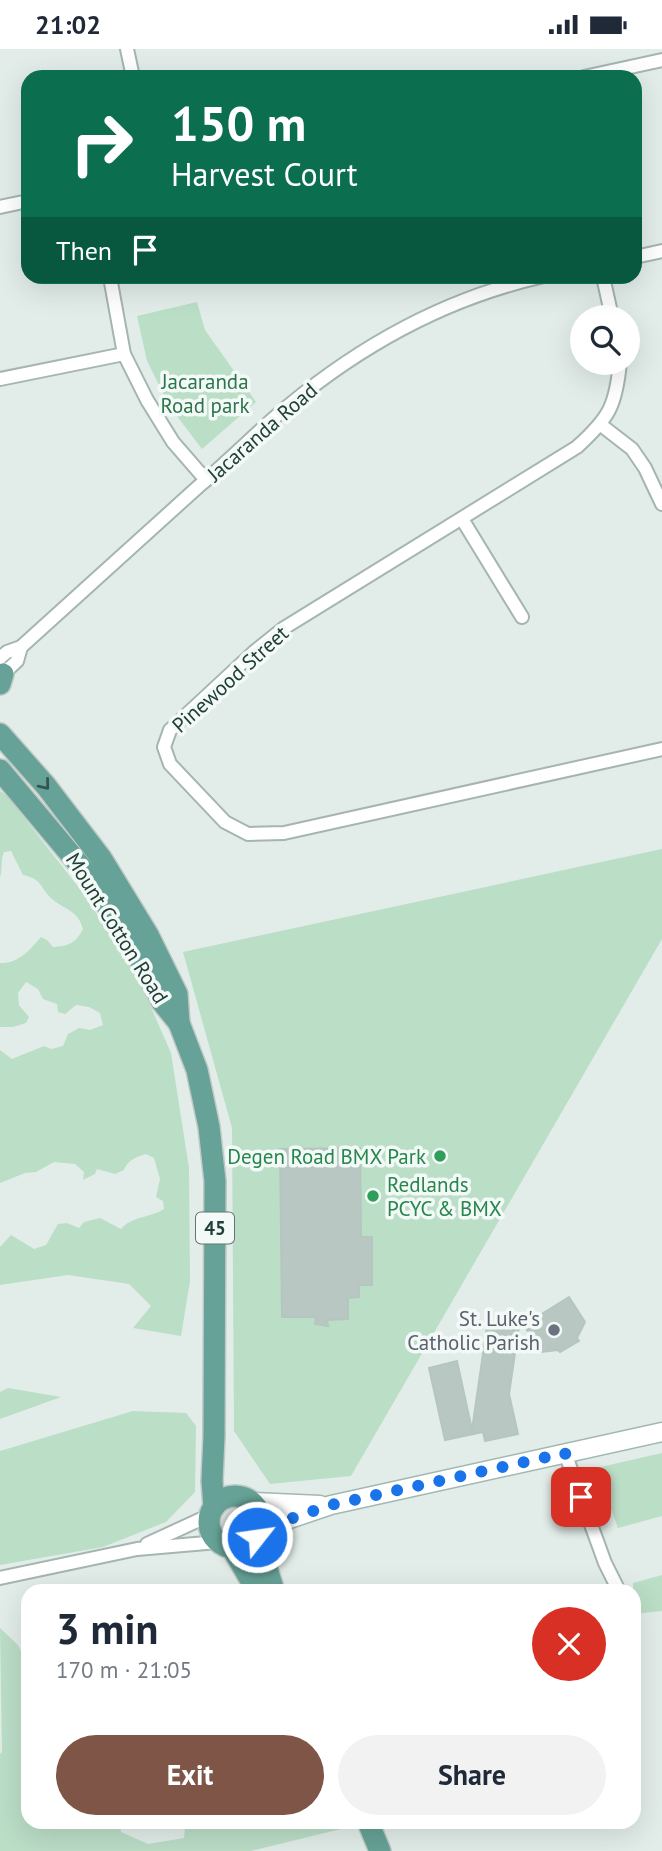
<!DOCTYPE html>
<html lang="en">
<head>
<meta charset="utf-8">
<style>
	:root { --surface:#fff; --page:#f2f2f3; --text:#1f2937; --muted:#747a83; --accent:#7e5547 }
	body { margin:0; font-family:"PT Sans",sans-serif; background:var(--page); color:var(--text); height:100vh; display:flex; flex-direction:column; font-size:26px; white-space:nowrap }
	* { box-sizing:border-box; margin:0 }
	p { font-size:23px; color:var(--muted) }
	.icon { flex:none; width:38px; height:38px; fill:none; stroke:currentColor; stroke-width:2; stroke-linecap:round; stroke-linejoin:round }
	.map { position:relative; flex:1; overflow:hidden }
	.side { position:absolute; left:21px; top:1535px; width:620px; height:245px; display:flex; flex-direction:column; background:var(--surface); border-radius:21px; box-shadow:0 7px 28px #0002 }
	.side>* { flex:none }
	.top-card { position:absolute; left:21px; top:21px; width:621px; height:214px; border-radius:21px; box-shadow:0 7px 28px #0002; background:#0b6e4f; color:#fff; overflow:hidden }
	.fabs { position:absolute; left:570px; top:256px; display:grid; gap:14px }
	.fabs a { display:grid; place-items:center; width:70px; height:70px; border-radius:50%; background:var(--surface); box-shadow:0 7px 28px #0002; font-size:35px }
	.pin { position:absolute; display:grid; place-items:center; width:60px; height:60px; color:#fff; margin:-30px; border-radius:14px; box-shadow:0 4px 10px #0006 }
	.me { position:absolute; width:77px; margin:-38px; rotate:60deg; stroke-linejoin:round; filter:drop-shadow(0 0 5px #0008) }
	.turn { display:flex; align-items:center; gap:24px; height:147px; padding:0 35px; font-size:32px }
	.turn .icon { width:91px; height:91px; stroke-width:2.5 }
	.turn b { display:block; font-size:49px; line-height:60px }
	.then { display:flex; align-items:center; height:66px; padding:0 35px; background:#0003; gap:14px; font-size:26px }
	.round { display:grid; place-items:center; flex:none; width:74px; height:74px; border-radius:37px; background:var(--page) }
	.summary { display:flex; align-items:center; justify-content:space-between; height:119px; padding:0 35px }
	h1 { font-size:42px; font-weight:800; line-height:52px }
	.primary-button { display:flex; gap:14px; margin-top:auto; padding:14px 35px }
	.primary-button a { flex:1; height:80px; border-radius:42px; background:var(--accent); color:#fff; font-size:28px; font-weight:800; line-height:80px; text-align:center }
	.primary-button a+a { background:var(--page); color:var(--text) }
	.status { display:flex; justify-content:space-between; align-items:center; height:49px; padding:0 35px; background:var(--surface); direction:ltr }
	.status svg { height:19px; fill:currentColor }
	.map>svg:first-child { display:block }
</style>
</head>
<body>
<div class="status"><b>21:02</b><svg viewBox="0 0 49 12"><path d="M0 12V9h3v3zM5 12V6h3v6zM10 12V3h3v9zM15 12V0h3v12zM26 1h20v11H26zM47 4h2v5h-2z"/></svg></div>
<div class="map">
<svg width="662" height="1802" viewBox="0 0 662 1802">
	<rect width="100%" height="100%" fill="#e2ede9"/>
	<g fill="#bbdec7">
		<polygon points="197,253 205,281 256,353 202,400 170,358 147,312 137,267"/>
		<path d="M0,742L8,748L83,844L139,931L171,1004L189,1119L190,1232L181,1287L133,1279L151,1257L129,1235L68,1226L0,1236V1198L11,1186L34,1200L46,1196L58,1175L67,1174L79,1179L84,1173L100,1169L121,1180C132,1167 150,1169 164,1160L163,1152L156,1148L160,1130L154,1109L146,1105C136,1108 128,1111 124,1121L115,1125L97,1120L95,1125L83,1131L84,1123L75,1115L54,1113L36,1123L25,1124L0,1134V1001L12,1010L44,997L51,1000L63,997L68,985L79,979L90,981L103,976L100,964L89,958L76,956L65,965L58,963L57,955L43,950L38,940L26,933L18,944L19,956L29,968L26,974L13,978H0V914C18,915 30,901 41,888L47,891L53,898C69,897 76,894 83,880C78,861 65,861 52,850C39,838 43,830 23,826L11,802L4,803C0,812 3,821 0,828Z"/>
		<polygon points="662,800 662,890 351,1427 270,1435 234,1382 232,1079 183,903"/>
		<polygon points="8,1339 61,1348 0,1370 0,1343"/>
		<polygon points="133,1362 186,1364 196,1377 195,1443 166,1473 103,1498 0,1516 0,1402"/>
		<polygon points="662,1404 662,1467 618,1479 596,1419"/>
		<polygon points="662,1526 662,1562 634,1565 633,1534"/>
		<polygon points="0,1579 18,1596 28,1619 28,1773 119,1773 121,1783 148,1795 184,1789 185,1779 201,1773 344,1773 345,1779 251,1802 0,1802 0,1705 2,1703"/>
	</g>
	<g fill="#b8c7c2" stroke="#b5c6c0" stroke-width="2">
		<polygon points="360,1099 361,1188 372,1188 372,1236 359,1236 359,1248 348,1249 348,1270 327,1271 328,1277 315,1275 316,1268 282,1268 280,1100"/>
		<polygon points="569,1248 585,1273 577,1289 579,1292 560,1303 558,1301 541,1303 524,1276"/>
		<polygon points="508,1275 519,1277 509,1345 518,1385 485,1392 483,1383 445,1391 429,1319 457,1312 472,1381 487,1277 508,1280"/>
	</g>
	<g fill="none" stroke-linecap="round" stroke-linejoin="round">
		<defs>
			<g id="street">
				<polyline points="127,0 133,28"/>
				<polyline points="584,28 662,11"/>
				<polyline points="0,158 28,152"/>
				<polyline points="635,208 662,202"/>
				<polyline points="110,228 124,305 147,351 173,393 206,431"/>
				<polyline points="603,228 612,268"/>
				<path d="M620,313C616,357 609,369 577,398L284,579L254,603L170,681L164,698L170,715L225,773L248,785L284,784L662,700"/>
				<polyline points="0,330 124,305"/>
				<polyline points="601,376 632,400 645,419 662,455"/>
				<polyline points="462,470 522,568"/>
				<path d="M0,609L7,603L21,598C80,544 140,491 199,437C225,415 249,391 274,369C351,302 440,251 540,228"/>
				<polyline points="0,628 17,612 21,598"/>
				<polyline points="565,1404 605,1514 619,1542"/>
				<polyline points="147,1495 210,1466"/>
				<polyline points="0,1529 137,1500 218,1493"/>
			</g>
			<g id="secondary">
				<polyline points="252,1453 320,1456"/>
				<polyline points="260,1480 331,1456 662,1383"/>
			</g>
			<g id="primary">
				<polyline points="0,635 3,625"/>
				<polyline points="0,685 46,737 101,809 148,886 177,945 179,974 197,1021 209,1078 215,1132 214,1388 212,1432 214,1458"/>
				<polyline points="0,721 88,826 134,899 162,953 179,974"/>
				<circle cx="235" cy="1473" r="26"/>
				<polyline points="257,1488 274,1542"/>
				<polyline points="232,1499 257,1542"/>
				<polyline points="368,1773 380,1802"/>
			</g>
		</defs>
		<use href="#street" stroke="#a5b5b0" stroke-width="16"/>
		<use href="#secondary" stroke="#a1b8b2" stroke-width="21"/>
		<use href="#primary" stroke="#c1c9c7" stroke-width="24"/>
		<use href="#street" stroke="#fff" stroke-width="12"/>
		<use href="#secondary" stroke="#fff" stroke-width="18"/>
		<use href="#primary" stroke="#66a297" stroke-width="21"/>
	</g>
	<defs><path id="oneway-chevron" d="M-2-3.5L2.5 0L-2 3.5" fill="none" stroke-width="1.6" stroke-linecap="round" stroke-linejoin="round" transform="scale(1.75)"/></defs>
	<use stroke="#335750" href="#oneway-chevron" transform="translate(45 736) rotate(51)"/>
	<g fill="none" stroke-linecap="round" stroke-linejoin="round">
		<polyline stroke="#1a73e8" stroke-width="12" stroke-dasharray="0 21.6" points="257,1488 260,1480 331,1456 565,1404 581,1448"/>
	</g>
	<g fill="#2e9e5b" stroke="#f3f9f6" stroke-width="2.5">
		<circle cx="440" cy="1107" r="7"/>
		<circle cx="373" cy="1147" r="7"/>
	</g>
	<circle fill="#6b7280" stroke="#f3f9f6" stroke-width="2.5" cx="554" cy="1281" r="7"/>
	<g text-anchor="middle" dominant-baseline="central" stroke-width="7" stroke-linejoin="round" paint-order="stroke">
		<rect fill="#f3f9f6" stroke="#617671" stroke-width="2" x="196" y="1163.5" width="38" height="31" rx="5"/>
		<g font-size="19" font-weight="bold" fill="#223e38">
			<text x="215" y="1179">45</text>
		</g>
		<g font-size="21" fill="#2c754d" stroke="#f3f9f6">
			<text x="205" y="332">Jacaranda<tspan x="205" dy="24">Road park</tspan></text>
		</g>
		<g font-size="21" fill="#223e38" stroke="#f3f9f6">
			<text transform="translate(262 383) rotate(-41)">Jacaranda Road</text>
			<text transform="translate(230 630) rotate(-42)">Pinewood Street</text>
			<text transform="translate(117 879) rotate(58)">Mount Cotton Road</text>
		</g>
		<g font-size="21" fill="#27864d" stroke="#f3f9f6" text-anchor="end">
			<text x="426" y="1107">Degen Road BMX Park</text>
			<text x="387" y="1135" text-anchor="start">Redlands<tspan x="387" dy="24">PCYC &amp; BMX</tspan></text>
		</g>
		<g font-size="21" fill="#5b616d" stroke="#f3f9f6" text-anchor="end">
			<text x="540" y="1269">St. Luke's<tspan x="540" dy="24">Catholic Parish</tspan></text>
		</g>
	</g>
</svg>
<div class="fabs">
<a><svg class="icon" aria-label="search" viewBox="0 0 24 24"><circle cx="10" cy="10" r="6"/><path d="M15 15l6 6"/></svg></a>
</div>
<div class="pin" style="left:581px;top:1448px;background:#d93025"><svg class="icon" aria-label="arrive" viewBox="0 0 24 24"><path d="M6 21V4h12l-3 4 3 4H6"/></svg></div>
<svg class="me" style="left:257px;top:1488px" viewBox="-20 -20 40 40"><circle r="17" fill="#1a73e8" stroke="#fff" stroke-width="3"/><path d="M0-11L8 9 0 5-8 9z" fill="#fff"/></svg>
<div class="top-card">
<div class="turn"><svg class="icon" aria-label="right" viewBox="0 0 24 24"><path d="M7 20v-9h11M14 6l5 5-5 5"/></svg><div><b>150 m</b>Harvest Court</div></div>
<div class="then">Then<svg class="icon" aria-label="arrive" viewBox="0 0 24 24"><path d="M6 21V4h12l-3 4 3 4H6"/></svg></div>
</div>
<section class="side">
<div class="summary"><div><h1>3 min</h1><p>170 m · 21:05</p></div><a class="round" style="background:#d93025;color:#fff"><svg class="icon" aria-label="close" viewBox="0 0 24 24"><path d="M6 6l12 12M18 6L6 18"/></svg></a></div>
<div class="primary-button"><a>Exit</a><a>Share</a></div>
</section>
</div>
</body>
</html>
